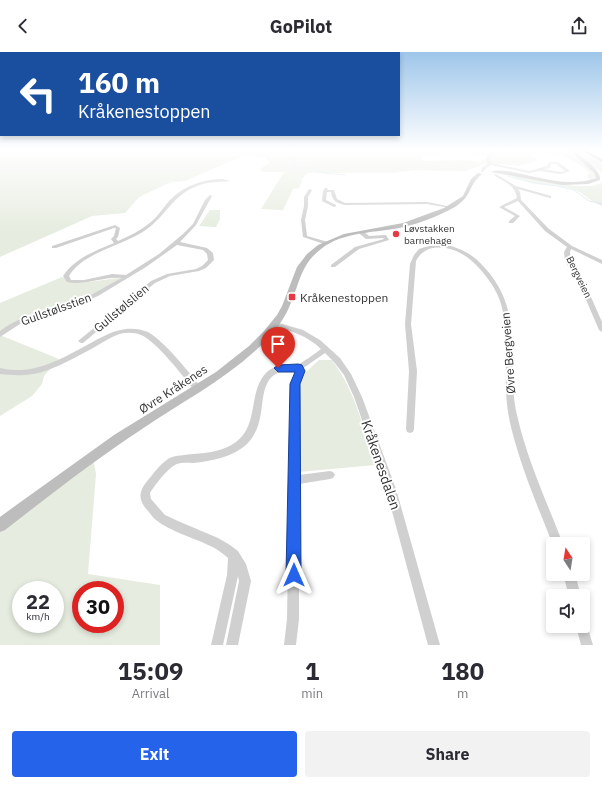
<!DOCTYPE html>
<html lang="en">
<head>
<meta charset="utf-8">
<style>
	:root { --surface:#fff; --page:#f2f2f3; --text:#2b2b33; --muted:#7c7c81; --accent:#2563eb }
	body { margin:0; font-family:"IBM Plex Sans",sans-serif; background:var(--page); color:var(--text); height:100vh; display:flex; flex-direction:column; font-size:15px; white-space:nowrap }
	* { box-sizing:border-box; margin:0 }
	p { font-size:13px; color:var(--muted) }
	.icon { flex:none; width:22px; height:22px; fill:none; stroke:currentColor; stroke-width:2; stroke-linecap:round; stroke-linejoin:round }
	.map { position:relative; height:593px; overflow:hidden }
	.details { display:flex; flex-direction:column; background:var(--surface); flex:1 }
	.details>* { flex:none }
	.banner { position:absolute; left:0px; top:0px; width:400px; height:84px; box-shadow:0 2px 6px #0003; background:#1a4fa0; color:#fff; overflow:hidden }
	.needle { width:26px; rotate:348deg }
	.buttons { position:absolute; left:546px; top:485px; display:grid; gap:8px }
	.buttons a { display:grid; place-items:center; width:44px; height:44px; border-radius:4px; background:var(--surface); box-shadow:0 2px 6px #0003; font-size:20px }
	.speed { position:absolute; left:12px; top:529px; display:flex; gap:8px; font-size:20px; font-weight:700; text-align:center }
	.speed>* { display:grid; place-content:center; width:52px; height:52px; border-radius:50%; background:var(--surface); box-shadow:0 2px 6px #0003; line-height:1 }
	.speed small { font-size:10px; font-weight:400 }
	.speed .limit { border:6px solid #d22; background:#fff; color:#111 }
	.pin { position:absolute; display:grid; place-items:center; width:34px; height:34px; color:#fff; margin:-41px -17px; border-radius:50% 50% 50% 0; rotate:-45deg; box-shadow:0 0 4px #0007 }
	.pin .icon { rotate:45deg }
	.me { position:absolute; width:44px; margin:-22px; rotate:0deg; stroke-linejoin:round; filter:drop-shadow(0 0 3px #0008) }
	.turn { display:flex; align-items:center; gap:14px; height:84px; padding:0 12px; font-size:18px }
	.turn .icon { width:52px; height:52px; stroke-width:2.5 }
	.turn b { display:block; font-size:28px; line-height:34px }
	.eta { display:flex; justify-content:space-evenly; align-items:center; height:68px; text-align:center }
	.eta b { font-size:24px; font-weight:800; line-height:28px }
	.button { display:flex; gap:8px; margin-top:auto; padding:8px 12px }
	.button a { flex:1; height:46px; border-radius:4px; background:var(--accent); color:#fff; font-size:16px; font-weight:800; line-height:46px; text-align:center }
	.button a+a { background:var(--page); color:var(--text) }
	header { display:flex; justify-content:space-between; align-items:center; height:52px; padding:0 12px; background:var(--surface); font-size:18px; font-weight:800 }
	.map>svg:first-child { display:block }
</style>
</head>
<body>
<header><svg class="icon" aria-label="back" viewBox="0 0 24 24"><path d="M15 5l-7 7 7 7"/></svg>GoPilot<svg class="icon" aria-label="share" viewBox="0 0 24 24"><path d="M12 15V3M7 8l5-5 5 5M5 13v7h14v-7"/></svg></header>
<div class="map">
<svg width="602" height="593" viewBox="0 0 602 593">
	<rect width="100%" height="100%" fill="#fff"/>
	<g fill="#e6ecdf" fill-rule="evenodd">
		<path d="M0,98H493L502,100V98H568L589,116L595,124L594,126L589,127L587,124L589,122V120C575,106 551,98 532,102L537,109L518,114L488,111L465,119L413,118L394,121H307L301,128L302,129L299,136L293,137L283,158L261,157L284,120H263L260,117L269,111L266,106L254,104H243L185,129L171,130L139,145L125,161L92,164L0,205ZM456,99L485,104L486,107H482L481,110L465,108L424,109L420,105Z"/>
		<polygon points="574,98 579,98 602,111 602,121"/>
		<path d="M510,123L575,134H593L602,131V154C590,150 583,140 573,137C551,129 532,136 510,123Z"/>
		<polygon points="210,158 220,158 220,167 216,175 199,174"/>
		<polygon points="62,225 81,231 126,225 76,252 26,264 0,281 0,251"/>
		<polygon points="0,283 59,307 44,324 42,332 32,344 0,364"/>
		<path d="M319,308H332C355,339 364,377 375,413L299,420L297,332L304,322Z"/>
		<path d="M93,406L96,422L88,522L160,533V593H0V475ZM21,538H55V572H21ZM81,538H115V572H81Z"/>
	</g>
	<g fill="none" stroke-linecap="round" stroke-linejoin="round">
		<g stroke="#cfe2ee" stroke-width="1">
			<polyline points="288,98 294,103 292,107 295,108 292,110 294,112 292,114 296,116 309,115 324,121 345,123"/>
			<polyline points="508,124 533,131 558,134 574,138 589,149 602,152"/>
		</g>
		<polyline stroke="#cfe2ee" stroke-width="1.5" points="600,151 602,152"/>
		<g fill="#d0d0d0" fill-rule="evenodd">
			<path d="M495,98H499L491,105V111L529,119L547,114L549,110H558L570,119L560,122L539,119L529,121L491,113L485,117L483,120H481L482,115L487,113V105ZM551,112H556L565,119L560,120L544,117L550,116Z"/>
			<path d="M496,122L516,134L551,144V146H550L518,137L520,140L521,148L549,177L572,194L602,208V212L571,197L570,200L571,209L587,236L602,270V280L599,278L581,236L565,209L564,200L567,195L545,179L518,149L504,155L520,164L513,171H509V169L515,164L499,155L517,146C515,133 505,130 495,124L494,123Z"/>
			<path d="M223,127L230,129C226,130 222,129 218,130C209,130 200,132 192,136C172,146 164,165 147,177C124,194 84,199 69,224L71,228H84L112,222L126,223L159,202L183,182L193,172L205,148L210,143L212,144L196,173L180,190L207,196L213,201L214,208L206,216L199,219L170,224L155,231L83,291H81L78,289L151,229L167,222L196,217L202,214L208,208L207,202L203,198L177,193L146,215L98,244L79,252L29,268L20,272L0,285V279C22,262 49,259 75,250C91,244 106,234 122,226C103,224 86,234 67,230L63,224C75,206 95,199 114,191L111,187L114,184L116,176H114L56,196H52V194L115,173L120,176L118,185L116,187L118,189C130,184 141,178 151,170C158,164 163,156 169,149C183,134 203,127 223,127Z"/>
			<path d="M325,136H327L328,138H334L337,147L345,151L427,150L452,155L450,156L427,152L345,153C337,151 332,149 331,140H327L326,148L336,153V154L334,155L322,149L323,139Z"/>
			<polygon points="309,137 312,138 308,145 308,154 305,168 307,184 328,190 328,192 324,192 303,185 301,168 304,154 304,145"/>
			<polygon points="360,180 364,180 369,184 386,183 389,188 359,197 335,215 331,215 331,213 355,195 384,187 383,186 366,187 360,182"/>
			<path d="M439,192C457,194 472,201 484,215C527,261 505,310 517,363C527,408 547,450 563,492L553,493C538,455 522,418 512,379C508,364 506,349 506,334C505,306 509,276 500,249C496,237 488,226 479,216C471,207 459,198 446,196C433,194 422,197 416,209L411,272L417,319L414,377L413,380L410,381L407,380L406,377L409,319L405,272L410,212L414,203L419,197L425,195Z"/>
			<path d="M274,270H276L303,278L320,288L340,306L351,322L362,345L396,437L440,593H428L386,437L354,345L344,323L334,310L325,301L302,317L304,319L299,332V423L330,419L333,420L335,423L333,426L330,427L299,432V567L296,593H284L287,567L291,332L296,319C290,319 283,318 278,321C260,328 264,355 259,370C257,378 253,386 247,392C233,405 212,409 193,411C187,411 180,410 175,413C167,417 155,433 150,441L151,447L165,463L178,469L218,486L230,493L238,499L246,512L251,529L238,593H226L239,529L238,524L223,593H211L227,523L228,506C222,501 216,496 208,493C192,485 171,480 156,468C153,466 151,462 148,459C138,448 138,440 148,428C155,420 162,409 172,405C179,403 186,403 193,402C208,401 224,399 236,390C259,373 248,342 265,322C270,316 279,313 287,313C289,313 293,314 296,313C301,312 316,301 321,297C308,284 291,279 274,274L273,272Z"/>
			<path d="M126,277C133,276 141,277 148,280C164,289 188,319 200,334L201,336L200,338L197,339L194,338C183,324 157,290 141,283C134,280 124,280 117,283C109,286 100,292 93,296C78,304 64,312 48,318C32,324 17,324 0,322V316C5,317 10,318 15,318C41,319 65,305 87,293C100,286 111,279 126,277Z"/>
			<polygon points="563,522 575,522 581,544 569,544"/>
			<polygon points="583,568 586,570 593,593 581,593 576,574 583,574"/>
		</g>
		<g fill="#bdbdbd" fill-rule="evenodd">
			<path d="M569,98H574C581,105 602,118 600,128L588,132L562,133L491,120C496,117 506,119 512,120C539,125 569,136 596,126L594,121Z"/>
			<path d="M478,121L482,122C467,134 473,145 453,156C438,164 421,171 404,175C377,181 343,179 321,197C300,213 300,231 290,253C283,271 269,287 255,299C221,330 180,351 142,377C95,408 50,443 5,478L0,480V465L15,454L114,383L216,320L249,294L264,279L277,263L282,254L297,215L307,202L318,193L344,182L403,171L444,156L463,144L471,127Z"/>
		</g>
		<polygon fill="#ababab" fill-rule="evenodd" points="580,98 586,98 602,107 602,110"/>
	</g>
	<linearGradient id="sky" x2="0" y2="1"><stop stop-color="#9ec6ea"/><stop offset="0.54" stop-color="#fff"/><stop offset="1" stop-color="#fff" stop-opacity="0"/></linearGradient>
	<rect width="602" height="181" fill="url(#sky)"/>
	<polygon fill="#2563eb" stroke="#184099" points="298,312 302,313 305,319 300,332 301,523 299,528 294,530 288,528 286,523 290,332 295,320 278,320 274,316 278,313"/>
	<g fill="#e63946" stroke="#fff" stroke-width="1.5">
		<circle cx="396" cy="182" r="4"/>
		<rect x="288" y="241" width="8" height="8" rx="2"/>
	</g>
	<g text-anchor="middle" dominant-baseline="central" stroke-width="4" stroke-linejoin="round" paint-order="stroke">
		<g font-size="10" fill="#333" stroke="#fff" text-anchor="start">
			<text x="404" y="176">Løvstakken<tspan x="404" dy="12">barnehage</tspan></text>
		</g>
		<g font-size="10" fill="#333" stroke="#fff">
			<text transform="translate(579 225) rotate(64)">Bergveien</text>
		</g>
		<g font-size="12" fill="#333" stroke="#fff" text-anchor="start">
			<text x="300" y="245">Kråkenestoppen</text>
		</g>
		<g font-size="12" fill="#333" stroke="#fff">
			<text transform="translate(121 256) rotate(-40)">Gullstølslien</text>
			<text transform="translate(56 257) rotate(-20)">Gullstølsstien</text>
			<text transform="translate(508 301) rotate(-94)">Øvre Bergveien</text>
			<text transform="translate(173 337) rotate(-33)">Øvre Kråkenes</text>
		</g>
		<g font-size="14" fill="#333" stroke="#fff">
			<text transform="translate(381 413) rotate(71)">Kråkenesdalen</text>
		</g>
	</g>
</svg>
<div class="buttons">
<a><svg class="needle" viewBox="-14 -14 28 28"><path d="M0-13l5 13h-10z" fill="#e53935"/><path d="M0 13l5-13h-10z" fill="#7c7c81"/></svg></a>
<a><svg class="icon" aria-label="sound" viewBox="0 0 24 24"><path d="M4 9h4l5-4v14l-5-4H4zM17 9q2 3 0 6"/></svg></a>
</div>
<div class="speed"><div>22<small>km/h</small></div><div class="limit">30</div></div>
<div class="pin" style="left:278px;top:316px;background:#d93025"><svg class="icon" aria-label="arrive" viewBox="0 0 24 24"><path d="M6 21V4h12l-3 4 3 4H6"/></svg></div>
<svg class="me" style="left:294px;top:523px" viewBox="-20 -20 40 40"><path d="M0-17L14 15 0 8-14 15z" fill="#2563eb" stroke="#fff" stroke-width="4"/></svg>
<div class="banner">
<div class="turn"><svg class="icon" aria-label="left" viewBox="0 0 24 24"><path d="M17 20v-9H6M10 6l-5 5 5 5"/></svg><div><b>160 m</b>Kråkenestoppen</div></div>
</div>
</div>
<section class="details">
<div class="eta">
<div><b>15:09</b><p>Arrival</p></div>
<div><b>1</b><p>min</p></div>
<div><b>180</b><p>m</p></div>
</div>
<div class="button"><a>Exit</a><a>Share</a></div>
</section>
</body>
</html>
